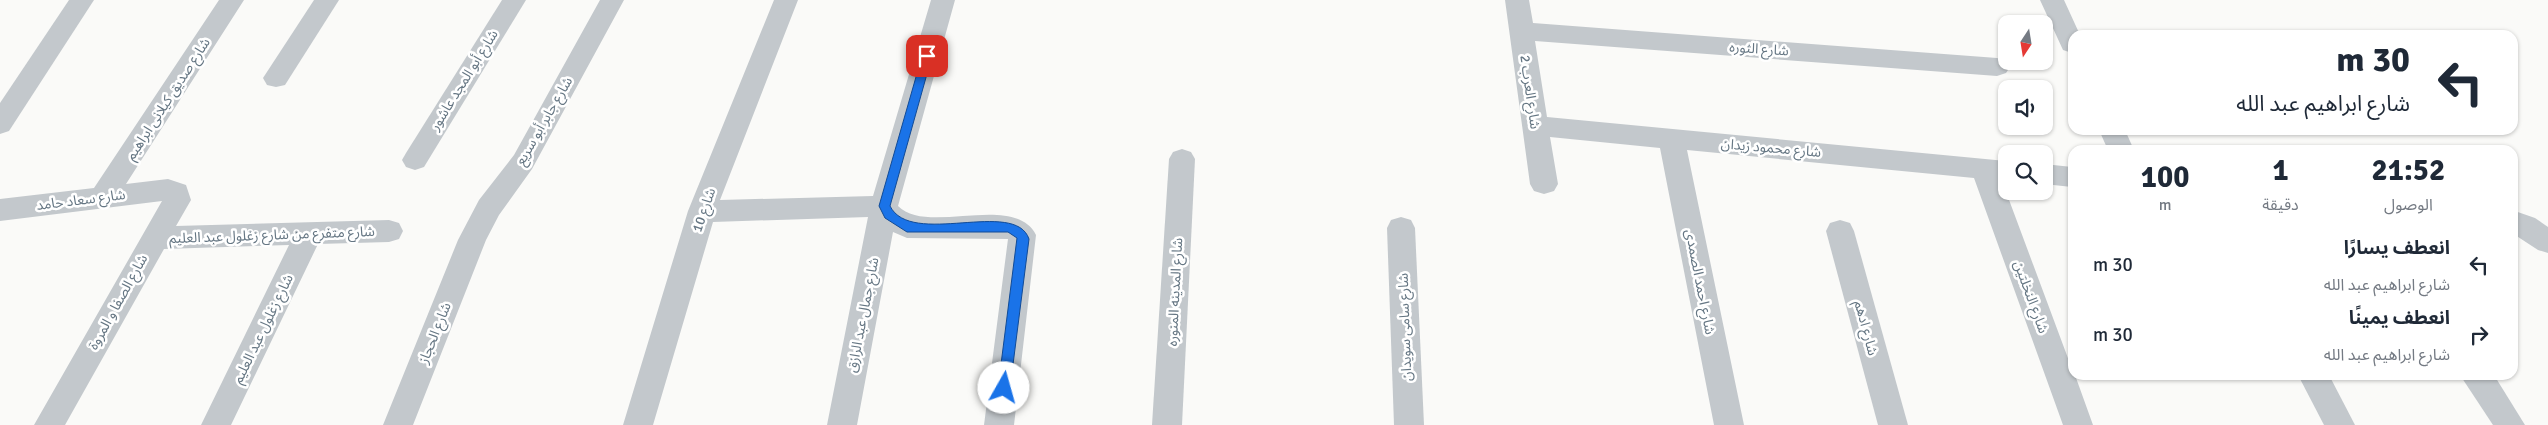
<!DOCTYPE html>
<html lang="ar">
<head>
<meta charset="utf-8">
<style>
	:root { --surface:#fff; --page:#f6f6f7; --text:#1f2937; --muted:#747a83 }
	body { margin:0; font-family:Signika,"Noto Sans Arabic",sans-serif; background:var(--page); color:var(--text); direction:rtl; height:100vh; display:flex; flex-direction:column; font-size:19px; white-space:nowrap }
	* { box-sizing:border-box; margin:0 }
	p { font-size:16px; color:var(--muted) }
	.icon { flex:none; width:28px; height:28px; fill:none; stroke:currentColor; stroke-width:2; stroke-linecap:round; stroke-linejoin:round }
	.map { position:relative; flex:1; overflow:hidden; direction:ltr }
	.side { position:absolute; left:2068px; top:145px; width:450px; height:235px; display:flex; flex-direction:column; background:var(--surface); border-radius:15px; box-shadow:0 1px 4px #0004; direction:rtl }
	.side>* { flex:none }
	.guide { position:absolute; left:2068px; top:30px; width:450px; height:105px; border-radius:15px; box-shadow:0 1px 4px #0004; direction:rtl; background:#fff; color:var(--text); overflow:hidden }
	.needle { width:32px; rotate:192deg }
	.buttons { position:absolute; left:1998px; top:15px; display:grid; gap:10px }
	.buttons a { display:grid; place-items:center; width:55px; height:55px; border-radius:10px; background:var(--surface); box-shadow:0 1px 4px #0004; font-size:25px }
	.pin { position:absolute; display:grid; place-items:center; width:42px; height:42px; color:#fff; margin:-21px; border-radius:10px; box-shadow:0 2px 8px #0006 }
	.me { position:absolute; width:55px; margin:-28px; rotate:7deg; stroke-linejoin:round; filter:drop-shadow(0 0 4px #0008) }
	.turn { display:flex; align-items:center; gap:18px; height:105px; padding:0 25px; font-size:22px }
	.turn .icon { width:65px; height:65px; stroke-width:2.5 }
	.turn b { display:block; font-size:35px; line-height:42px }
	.eta { display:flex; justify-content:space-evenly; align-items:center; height:85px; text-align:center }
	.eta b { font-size:30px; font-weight:700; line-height:35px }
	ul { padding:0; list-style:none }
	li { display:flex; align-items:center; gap:15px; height:70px; padding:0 25px }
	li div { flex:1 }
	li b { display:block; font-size:19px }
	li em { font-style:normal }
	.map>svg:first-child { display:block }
</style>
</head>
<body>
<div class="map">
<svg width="2548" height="425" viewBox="0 0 2548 425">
	<rect width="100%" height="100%" fill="#fafaf8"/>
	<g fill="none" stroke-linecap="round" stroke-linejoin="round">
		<g fill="#c3c8cc" fill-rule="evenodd">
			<polygon points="69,0 94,0 9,131 0,134 0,103"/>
			<polygon points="219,0 244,0 126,184 168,179 186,185 191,200 176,226 389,220 399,223 403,231 399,239 389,242 318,244 231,425 201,425 289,245 164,249 65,425 34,425 162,201 0,221 0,199 94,188"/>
			<polygon points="314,0 339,0 285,85 276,87 267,85 263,78"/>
			<polygon points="502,0 526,0 424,167 415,170 406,167 402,160 406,153"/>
			<polygon points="600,0 624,0 532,169 499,215 486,240 413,425 383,425 458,240 479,200 514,155"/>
			<path d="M774,0H798L720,200L873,196L931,0H955L898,206C927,236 1014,192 1036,235L1014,425H984L1008,239L907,238L893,232L857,425H827L868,217L713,222L653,425H623L688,211Z"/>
			<polygon points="1505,0 1529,0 1533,23 1997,58 2006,61 2010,67 2006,73 1997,76 1535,41 1547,117 2006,161 2006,181 2002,181 2072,369 2072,375 2075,375 2093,425 2063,425 1974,178 1687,150 1744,425 1714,425 1660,148 1550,137 1558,184 1554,191 1544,194 1534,191 1530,184"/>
			<polygon points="2040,0 2064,0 2080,35 2072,35 2072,53 2063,50"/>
			<polygon points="2099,130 2125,130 2134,150 2108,150"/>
			<polygon points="1182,149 1191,152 1195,159 1182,425 1152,425 1169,159 1173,152"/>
			<polygon points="2044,164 2072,167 2072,187 2044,184"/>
			<polygon points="2512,210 2535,218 2548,227 2548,253 2538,250 2512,233"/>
			<polygon points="1401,217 1411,220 1415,228 1424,425 1394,425 1387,228 1391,220"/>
			<polygon points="1840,220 1850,223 1854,231 1908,425 1878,425 1826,231 1830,223"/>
			<polygon points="2298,375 2329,375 2355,425 2324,425"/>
			<polygon points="2460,375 2494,375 2525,425 2493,425"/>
		</g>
	</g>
	<path fill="#1a73e8" stroke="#114b97" d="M927,52L932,56L890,206C911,248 1015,198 1029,239L1010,388L1004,393L998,388L1017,238L1008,232H907L885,218L879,206L922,56Z"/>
	<g text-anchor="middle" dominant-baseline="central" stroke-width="5" stroke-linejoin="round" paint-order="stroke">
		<g font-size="14" fill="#657683" stroke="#fff">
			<text transform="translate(1759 49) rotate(4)">شارع الثوره</text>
			<text transform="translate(464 80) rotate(-58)">شارع أبو المجد عاشور</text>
			<text transform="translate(1530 92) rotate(82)">شارع العرب 2</text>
			<text transform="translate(168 99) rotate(-57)">شارع صديق كيلانى ابراهيم</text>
			<text transform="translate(544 121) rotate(-60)">شارع جابر أبو سريع</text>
			<text transform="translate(1771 148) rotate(5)">شارع محمود زيدان</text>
			<text transform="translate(81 200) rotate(-7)">شارع سعاد حامد</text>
			<text transform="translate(704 210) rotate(-71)">شارع 10</text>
			<text transform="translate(272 235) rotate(-2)">شارع متفرع من شارع زغلول عبد العليم</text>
			<text transform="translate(1700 282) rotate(79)">شارع احمد الصمدى</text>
			<text transform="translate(1175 292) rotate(-87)">شارع المدينه المنوره</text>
			<text transform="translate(2031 297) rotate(70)">شارع النخلتين</text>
			<text transform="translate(118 302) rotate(-61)">شارع الصفا و المروة</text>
			<text transform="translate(863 315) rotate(-79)">شارع جمال عبد الرازق</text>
			<text transform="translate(1405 327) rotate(-92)">شارع سامى سويدان</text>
			<text transform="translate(1866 328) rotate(75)">شارع ادهم</text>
			<text transform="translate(263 329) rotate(-64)">شارع زغلول عبد العليم</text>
			<text transform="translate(435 333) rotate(-68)">شارع الحجاز</text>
		</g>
	</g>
</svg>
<div class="buttons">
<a><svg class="needle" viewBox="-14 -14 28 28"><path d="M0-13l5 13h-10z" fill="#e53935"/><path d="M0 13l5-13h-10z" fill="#747a83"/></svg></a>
<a><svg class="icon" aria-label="sound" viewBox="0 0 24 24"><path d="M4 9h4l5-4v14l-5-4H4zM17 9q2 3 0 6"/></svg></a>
<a><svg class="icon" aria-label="search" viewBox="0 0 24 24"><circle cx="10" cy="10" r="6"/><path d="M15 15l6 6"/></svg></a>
</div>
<div class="pin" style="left:927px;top:56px;background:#d93025"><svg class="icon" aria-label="arrive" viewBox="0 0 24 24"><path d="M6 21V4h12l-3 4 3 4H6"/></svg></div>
<svg class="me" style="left:1004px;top:388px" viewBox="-20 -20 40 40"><circle r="19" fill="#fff"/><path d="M0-13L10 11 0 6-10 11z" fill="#1a73e8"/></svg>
<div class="guide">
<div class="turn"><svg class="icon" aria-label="left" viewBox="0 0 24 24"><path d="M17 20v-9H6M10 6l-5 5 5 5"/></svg><div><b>30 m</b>شارع ابراهيم عبد الله</div></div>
</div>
<section class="side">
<div class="eta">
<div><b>21:52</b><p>الوصول</p></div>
<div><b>1</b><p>دقيقة</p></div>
<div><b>100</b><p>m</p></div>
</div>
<ul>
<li><svg class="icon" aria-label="left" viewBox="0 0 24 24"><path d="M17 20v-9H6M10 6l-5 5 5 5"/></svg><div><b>انعطف يسارًا</b><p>شارع ابراهيم عبد الله</p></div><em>30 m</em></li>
<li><svg class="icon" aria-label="right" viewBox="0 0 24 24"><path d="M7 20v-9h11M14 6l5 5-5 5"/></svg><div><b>انعطف يمينًا</b><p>شارع ابراهيم عبد الله</p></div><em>30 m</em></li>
</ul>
</section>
</div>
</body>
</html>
